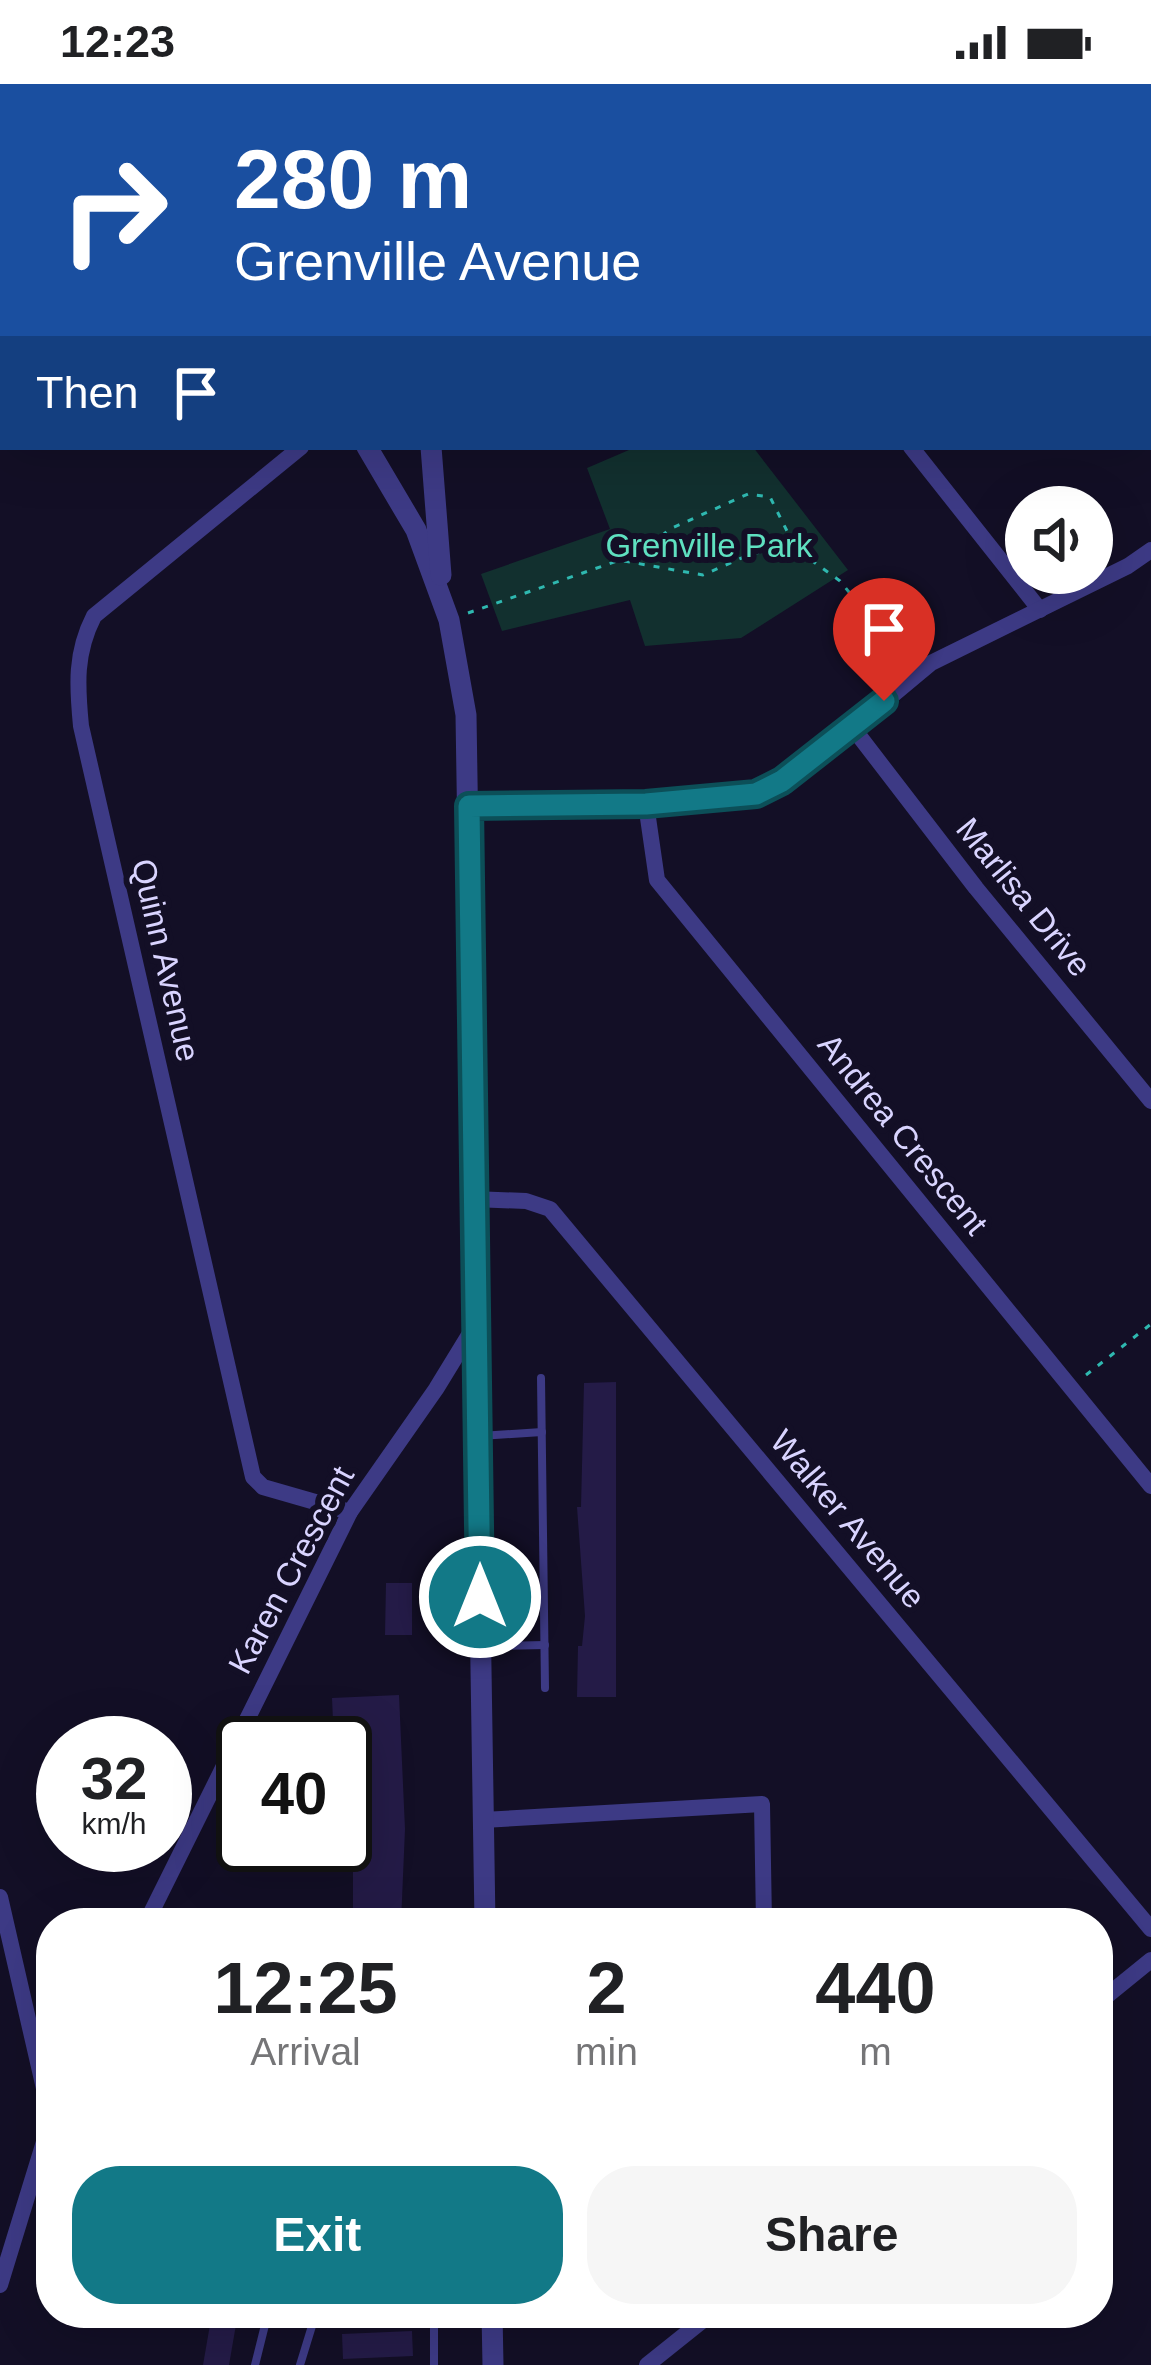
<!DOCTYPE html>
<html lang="en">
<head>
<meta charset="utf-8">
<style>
	:root { --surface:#fff; --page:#f6f6f6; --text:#202124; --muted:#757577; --accent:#127987 }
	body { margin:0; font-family:Helvetica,sans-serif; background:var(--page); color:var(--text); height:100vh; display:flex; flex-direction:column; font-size:45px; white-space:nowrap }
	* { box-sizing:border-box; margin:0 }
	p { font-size:39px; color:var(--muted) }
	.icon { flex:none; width:66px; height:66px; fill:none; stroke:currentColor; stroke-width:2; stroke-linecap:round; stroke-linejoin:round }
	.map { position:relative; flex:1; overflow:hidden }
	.panel { position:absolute; left:36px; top:1824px; width:1077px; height:420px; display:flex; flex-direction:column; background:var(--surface); border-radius:48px; box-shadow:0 12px 48px #0002 }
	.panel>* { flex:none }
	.top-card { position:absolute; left:0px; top:0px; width:1152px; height:366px; box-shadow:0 12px 48px #0002; background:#1a4fa0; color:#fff; overflow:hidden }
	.fabs { position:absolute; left:1005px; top:402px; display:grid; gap:24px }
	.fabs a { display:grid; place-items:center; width:108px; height:108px; border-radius:50%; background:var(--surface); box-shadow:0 12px 48px #0002; font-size:60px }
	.speed { position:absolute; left:36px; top:1632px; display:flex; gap:24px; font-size:60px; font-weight:700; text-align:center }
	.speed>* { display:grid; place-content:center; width:156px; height:156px; border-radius:50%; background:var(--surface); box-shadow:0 12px 48px #0002; line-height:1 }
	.speed small { font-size:30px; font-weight:400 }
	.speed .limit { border:6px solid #111; border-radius:18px; background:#fff; color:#111 }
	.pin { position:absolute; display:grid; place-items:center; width:102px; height:102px; color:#fff; margin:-123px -51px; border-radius:50% 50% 50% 0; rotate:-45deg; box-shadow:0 0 12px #0007 }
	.pin .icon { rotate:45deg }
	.me { position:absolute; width:132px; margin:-66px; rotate:0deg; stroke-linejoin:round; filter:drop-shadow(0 0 9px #0008) }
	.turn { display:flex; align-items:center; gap:42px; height:252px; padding:0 36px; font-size:54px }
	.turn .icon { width:156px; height:156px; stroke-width:2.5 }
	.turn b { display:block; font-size:84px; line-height:102px }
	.then { display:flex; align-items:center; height:114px; padding:0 36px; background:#0003; gap:24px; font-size:45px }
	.eta { display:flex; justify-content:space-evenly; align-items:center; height:204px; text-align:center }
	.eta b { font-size:72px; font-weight:700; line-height:84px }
	.button { display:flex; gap:24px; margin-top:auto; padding:24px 36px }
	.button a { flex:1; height:138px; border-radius:48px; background:var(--accent); color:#fff; font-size:48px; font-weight:700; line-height:138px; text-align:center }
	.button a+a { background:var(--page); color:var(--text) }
	.status { display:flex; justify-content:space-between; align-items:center; height:84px; padding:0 60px; background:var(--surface); direction:ltr }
	.status svg { height:33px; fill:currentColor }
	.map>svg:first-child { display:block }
</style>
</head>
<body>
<div class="status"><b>12:23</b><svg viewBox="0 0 49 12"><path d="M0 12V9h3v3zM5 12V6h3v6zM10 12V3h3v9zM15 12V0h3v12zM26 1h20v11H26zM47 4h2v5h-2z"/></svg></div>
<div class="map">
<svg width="1151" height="2281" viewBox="0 0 1151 2281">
	<rect width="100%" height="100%" fill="#130f26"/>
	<polygon fill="#12302f" points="636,363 753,363 848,486 741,554 645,562 630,516 502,547 481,490 610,445 587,384"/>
	<g fill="#241b47">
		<polygon points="616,1298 616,1613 577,1613 578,1562 582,1562 585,1532 577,1423 581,1423 584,1299"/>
		<polygon points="386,1499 412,1499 412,1551 385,1551"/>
		<polygon points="399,1611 405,1745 401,1839 353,1839 353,1764 370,1763 368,1719 345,1720 345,1659 334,1659 332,1614"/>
		<polygon points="212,2229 238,2229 229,2281 203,2281"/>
		<polygon points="412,2247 413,2272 343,2275 342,2250"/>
	</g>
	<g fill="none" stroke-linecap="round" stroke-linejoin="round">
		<g stroke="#2fb8b0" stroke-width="3" stroke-dasharray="6 9" stroke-linecap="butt">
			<polyline points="624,477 703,491 753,469 794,465"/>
			<polyline points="468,529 640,469 670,445 748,410 770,413 796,465 840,497 904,576"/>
			<polyline points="1086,1291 1151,1240"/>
		</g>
		<g stroke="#3d3a85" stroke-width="8">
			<polyline points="541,1294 545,1604"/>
			<polyline points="480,1352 542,1348"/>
			<polyline points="486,1562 545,1561"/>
			<polyline points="434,2229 434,2281"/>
			<polyline points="255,2281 268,2229"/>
			<polyline points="300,2281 316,2229"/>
		</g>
		<g stroke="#3d3a85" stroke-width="16">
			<polyline points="160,0 163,3"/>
			<polyline points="351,3 355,0"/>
			<polyline points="1149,116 1151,114"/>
			<polyline points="0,238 3,237"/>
			<path d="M301,363L94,532C75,569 77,601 81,642L253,1393L263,1403L350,1428"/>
			<polyline points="911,363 1040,526"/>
			<polyline points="853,644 976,804 1151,1017"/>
			<polyline points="646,720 657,796 1151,1402"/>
			<polyline points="469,722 646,720 756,710 782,697 853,644 931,579 1128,482 1151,466"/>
			<polyline points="473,1115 526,1117 550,1125 1151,1845"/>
			<polyline points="483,1736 762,1720 764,1839"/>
			<polyline points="0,1813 51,2035 0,2201"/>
			<polyline points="146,1839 350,1428 436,1305 477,1238"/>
			<polyline points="1098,1919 1151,1876"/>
			<polyline points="647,2281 712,2229"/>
		</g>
		<g stroke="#3d3a85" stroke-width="21">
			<polyline points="764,3 768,0"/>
			<polyline points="367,363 416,446 449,536 466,631 485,1839"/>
			<polyline points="431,363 441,491"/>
			<polyline points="492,2229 493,2281"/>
		</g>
	</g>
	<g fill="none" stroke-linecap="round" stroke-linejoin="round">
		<defs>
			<polyline id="route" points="480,1513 469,722 646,720 756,710 782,697 884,617"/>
		</defs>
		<use href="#route" stroke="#0c4f58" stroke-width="30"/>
		<use href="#route" stroke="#127987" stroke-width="21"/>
	</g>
	<g text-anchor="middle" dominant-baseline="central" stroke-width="12" stroke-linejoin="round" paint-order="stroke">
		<g font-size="33" fill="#5fe0c0" stroke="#130f26">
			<text x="709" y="461">Grenville Park</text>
		</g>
		<g font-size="33" fill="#d9d4ff" stroke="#130f26">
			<text transform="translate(1024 813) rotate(51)">Marlisa Drive</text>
			<text transform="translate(166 876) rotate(77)">Quinn Avenue</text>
			<text transform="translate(903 1050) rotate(51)">Andrea Crescent</text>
			<text transform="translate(848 1435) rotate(50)">Walker Avenue</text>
			<text transform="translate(291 1486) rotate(-62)">Karen Crescent</text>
		</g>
	</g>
</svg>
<div class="fabs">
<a><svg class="icon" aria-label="sound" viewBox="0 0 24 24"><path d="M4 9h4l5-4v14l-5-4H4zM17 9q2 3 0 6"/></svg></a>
</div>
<div class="speed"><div>32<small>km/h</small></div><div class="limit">40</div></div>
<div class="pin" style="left:884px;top:617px;background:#d93025"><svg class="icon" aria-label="arrive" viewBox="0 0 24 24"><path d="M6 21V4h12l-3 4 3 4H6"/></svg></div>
<svg class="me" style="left:480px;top:1513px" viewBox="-20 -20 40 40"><circle r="17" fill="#127987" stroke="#fff" stroke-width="3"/><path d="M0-11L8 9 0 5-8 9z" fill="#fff"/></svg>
<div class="top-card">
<div class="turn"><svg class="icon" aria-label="right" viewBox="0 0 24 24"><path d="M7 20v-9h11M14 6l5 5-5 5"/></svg><div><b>280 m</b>Grenville Avenue</div></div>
<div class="then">Then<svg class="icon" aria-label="arrive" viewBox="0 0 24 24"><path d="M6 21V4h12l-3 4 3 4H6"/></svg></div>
</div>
<section class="panel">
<div class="eta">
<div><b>12:25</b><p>Arrival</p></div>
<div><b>2</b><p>min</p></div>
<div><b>440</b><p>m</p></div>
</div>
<div class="button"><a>Exit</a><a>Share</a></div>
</section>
</div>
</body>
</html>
